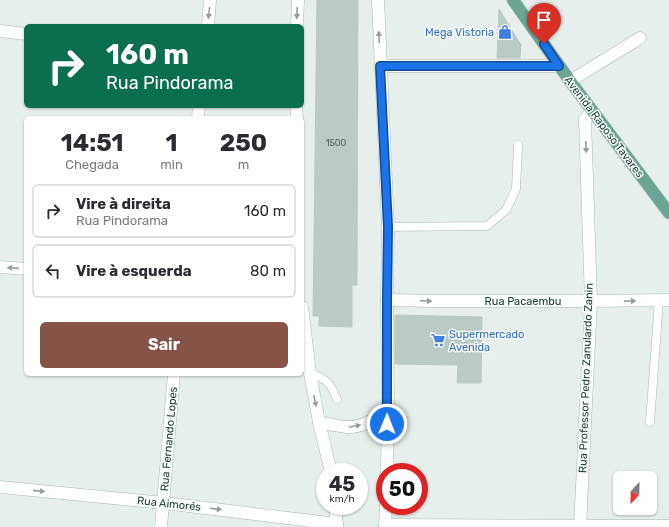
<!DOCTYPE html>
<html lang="pt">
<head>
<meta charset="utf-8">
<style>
	:root { --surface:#fff; --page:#f2f2f3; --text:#2b2b33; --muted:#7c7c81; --line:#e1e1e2; --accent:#855347 }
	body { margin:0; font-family:Rubik,sans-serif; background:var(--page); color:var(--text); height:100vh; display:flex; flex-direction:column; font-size:15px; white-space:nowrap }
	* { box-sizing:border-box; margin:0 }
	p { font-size:13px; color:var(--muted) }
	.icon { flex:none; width:22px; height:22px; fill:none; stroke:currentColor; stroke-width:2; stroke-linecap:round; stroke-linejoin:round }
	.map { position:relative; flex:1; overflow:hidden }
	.details { position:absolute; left:24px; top:116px; width:280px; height:260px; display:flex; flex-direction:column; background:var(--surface); border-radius:6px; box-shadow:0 1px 3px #0004 }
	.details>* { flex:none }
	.guide { position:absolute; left:24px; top:24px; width:280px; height:84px; border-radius:6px; box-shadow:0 1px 3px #0004; background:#0b6e4f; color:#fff; overflow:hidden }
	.needle { width:26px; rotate:202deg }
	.buttons { position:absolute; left:613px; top:471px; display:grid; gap:8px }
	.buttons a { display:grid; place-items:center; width:44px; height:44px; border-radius:6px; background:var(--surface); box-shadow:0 1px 3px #0004; font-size:20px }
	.speed { position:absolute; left:316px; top:463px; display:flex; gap:8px; font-size:20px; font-weight:700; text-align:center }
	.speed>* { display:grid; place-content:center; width:52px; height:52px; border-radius:50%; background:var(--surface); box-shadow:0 1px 3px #0004; line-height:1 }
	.speed small { font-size:10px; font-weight:400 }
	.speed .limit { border:6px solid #d22; background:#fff; color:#111 }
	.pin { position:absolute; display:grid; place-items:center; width:34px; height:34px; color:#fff; margin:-41px -17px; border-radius:50% 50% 50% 0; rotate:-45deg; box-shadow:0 0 4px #0007 }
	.pin .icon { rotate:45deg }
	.me { position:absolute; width:44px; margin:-22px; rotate:1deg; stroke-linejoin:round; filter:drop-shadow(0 0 3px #0008) }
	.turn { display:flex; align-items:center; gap:14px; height:84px; padding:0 16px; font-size:18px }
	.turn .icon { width:52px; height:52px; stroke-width:2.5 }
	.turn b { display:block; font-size:28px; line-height:34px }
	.eta { display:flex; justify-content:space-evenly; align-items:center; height:68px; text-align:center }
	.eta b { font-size:24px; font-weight:700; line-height:28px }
	.primary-button { display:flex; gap:8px; margin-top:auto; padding:8px 16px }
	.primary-button a { flex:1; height:46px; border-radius:6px; background:var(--accent); color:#fff; font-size:16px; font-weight:700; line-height:46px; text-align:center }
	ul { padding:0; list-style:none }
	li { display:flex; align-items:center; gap:12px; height:54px; margin:0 8px 6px; padding:0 8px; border:2px solid var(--line); border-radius:6px }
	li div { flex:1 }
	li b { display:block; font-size:15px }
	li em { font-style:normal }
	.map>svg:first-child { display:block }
</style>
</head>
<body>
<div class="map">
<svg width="669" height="527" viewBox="0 0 669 527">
	<rect width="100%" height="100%" fill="#e6efeb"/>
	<g fill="#bbcac4" stroke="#b8c9c2">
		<polygon points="317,0 358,0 357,285 352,285 352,327 319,326 319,316 313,316"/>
		<polygon points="499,9 521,45 520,58 497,58"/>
		<polygon points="395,315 482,317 481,383 457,383 458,365 395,364"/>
	</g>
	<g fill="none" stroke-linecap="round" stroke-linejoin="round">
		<defs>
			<g id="lane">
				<polyline points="388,227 487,226 506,210 516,189 518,145"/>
				<path d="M310,373C326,378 331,384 337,399"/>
				<polyline points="650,422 659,300"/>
			</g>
			<g id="street">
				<polyline points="208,26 210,0"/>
				<polyline points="0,31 26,34"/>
				<polyline points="380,66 559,66"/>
				<polyline points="570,81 640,38"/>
				<polyline points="198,118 199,106"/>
				<polyline points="0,267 26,269"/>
				<polyline points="387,300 433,301 591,301 669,300"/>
				<polyline points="0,487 164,503 337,524"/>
				<polyline points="385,525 669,526"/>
				<polyline points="161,527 174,374"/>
				<polyline points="580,527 591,301 585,119 593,111"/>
			</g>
			<g id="secondary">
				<polyline points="378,0 388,227 387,300 388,410 387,472"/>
				<polyline points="297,26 298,0"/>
				<polyline points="296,106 297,118"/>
				<polyline points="302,307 310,373 319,422 331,472"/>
				<path d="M319,422C328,424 338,426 347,427C362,428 377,418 388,410"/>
				<polyline points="335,506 337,527"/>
				<polyline points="385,527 386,506"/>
			</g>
			<polyline id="primary" points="513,0 570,81 669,213"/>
		</defs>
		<use href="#lane" stroke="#a8b8b2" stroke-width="9"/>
		<use href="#street" stroke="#a8b8b2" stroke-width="13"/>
		<use href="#secondary" stroke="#a4bbb3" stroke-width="13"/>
		<use href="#primary" stroke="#c2cac8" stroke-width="13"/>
		<use href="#lane" stroke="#fff" stroke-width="8"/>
		<use href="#street" stroke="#fff" stroke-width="12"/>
		<use href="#secondary" stroke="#fff" stroke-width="12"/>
		<use href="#primary" stroke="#6aa596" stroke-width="12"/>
	</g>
	<defs><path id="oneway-solid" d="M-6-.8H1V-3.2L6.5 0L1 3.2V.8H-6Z"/></defs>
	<g fill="#92a09c">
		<use href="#oneway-solid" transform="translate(209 13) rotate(96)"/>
		<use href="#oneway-solid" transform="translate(297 13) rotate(92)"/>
		<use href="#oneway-solid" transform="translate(379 37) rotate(-92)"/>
		<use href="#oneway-solid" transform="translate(586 147) rotate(88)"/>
		<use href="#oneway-solid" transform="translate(13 268) rotate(-176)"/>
		<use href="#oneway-solid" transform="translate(426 301) rotate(2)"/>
		<use href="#oneway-solid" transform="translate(630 301) rotate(-1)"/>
		<use href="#oneway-solid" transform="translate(315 401) rotate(77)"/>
		<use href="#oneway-solid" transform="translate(355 426) rotate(-11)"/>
		<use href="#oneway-solid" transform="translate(39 491) rotate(6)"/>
		<use href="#oneway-solid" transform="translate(216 509) rotate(7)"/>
	</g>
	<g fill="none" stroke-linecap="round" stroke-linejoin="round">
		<defs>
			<polyline id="route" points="387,424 387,300 388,227 380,66 559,66 544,44"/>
		</defs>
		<use href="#route" stroke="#114b97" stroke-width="10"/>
		<use href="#route" stroke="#1a73e8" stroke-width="7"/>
	</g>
	<defs>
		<symbol id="shop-bare" viewBox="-9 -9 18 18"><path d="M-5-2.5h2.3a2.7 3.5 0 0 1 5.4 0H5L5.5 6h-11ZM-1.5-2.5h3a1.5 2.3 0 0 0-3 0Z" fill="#3f7fe0" stroke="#f7fbf9" stroke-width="2.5" paint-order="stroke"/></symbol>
		<symbol id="supermarket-bare" viewBox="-9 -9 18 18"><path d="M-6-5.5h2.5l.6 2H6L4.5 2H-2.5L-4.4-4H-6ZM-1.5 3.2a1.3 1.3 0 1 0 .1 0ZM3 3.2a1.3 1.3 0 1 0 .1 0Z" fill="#3f7fe0" stroke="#f7fbf9" stroke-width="2.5" paint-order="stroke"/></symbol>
	</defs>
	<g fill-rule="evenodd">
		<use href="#shop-bare" x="495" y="22" width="20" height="20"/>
		<use href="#supermarket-bare" x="428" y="330" width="20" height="20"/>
	</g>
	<g text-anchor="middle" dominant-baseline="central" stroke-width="3" stroke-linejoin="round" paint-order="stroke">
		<g font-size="9" fill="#4a645c">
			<text x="336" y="143">1500</text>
		</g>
		<g font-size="11" fill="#366cbe" stroke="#f7fbf9" text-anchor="end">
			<text x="494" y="32">Mega Vistoria</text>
			<text x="449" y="334" text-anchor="start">Supermercado<tspan x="449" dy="13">Avenida</tspan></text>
		</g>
		<g font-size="11" fill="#24423a" stroke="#f7fbf9">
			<text transform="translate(604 127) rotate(53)">Avenida Raposo Tavares</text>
			<text x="523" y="301">Rua Pacaembu</text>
			<text transform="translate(586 378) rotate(-88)">Rua Professor Pedro Zanulardo Zanin</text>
			<text transform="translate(169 439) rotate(-85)">Rua Fernando Lopes</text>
			<text transform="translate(169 504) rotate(6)">Rua Aimorés</text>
		</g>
	</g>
</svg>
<div class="buttons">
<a><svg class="needle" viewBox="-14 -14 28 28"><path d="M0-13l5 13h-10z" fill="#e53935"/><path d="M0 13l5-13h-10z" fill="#7c7c81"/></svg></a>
</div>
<div class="speed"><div>45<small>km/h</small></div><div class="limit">50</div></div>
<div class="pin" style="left:544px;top:44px;background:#d93025"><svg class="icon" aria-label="arrive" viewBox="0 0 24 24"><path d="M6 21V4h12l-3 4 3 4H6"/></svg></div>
<svg class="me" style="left:387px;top:424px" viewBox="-20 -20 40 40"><circle r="17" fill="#1a73e8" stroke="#fff" stroke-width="3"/><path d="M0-11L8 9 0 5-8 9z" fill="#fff"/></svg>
<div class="guide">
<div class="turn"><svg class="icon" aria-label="right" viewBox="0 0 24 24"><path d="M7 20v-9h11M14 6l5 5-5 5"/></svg><div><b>160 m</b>Rua Pindorama</div></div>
</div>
<section class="details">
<div class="eta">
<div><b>14:51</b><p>Chegada</p></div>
<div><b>1</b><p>min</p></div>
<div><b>250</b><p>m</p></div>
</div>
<ul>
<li><svg class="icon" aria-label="right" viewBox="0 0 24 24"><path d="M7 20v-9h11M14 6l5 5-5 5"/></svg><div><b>Vire à direita</b><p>Rua Pindorama</p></div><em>160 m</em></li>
<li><svg class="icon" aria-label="left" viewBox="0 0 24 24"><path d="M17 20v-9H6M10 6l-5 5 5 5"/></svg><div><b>Vire à esquerda</b></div><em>80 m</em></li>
</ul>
<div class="primary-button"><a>Sair</a></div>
</section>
</div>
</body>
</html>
